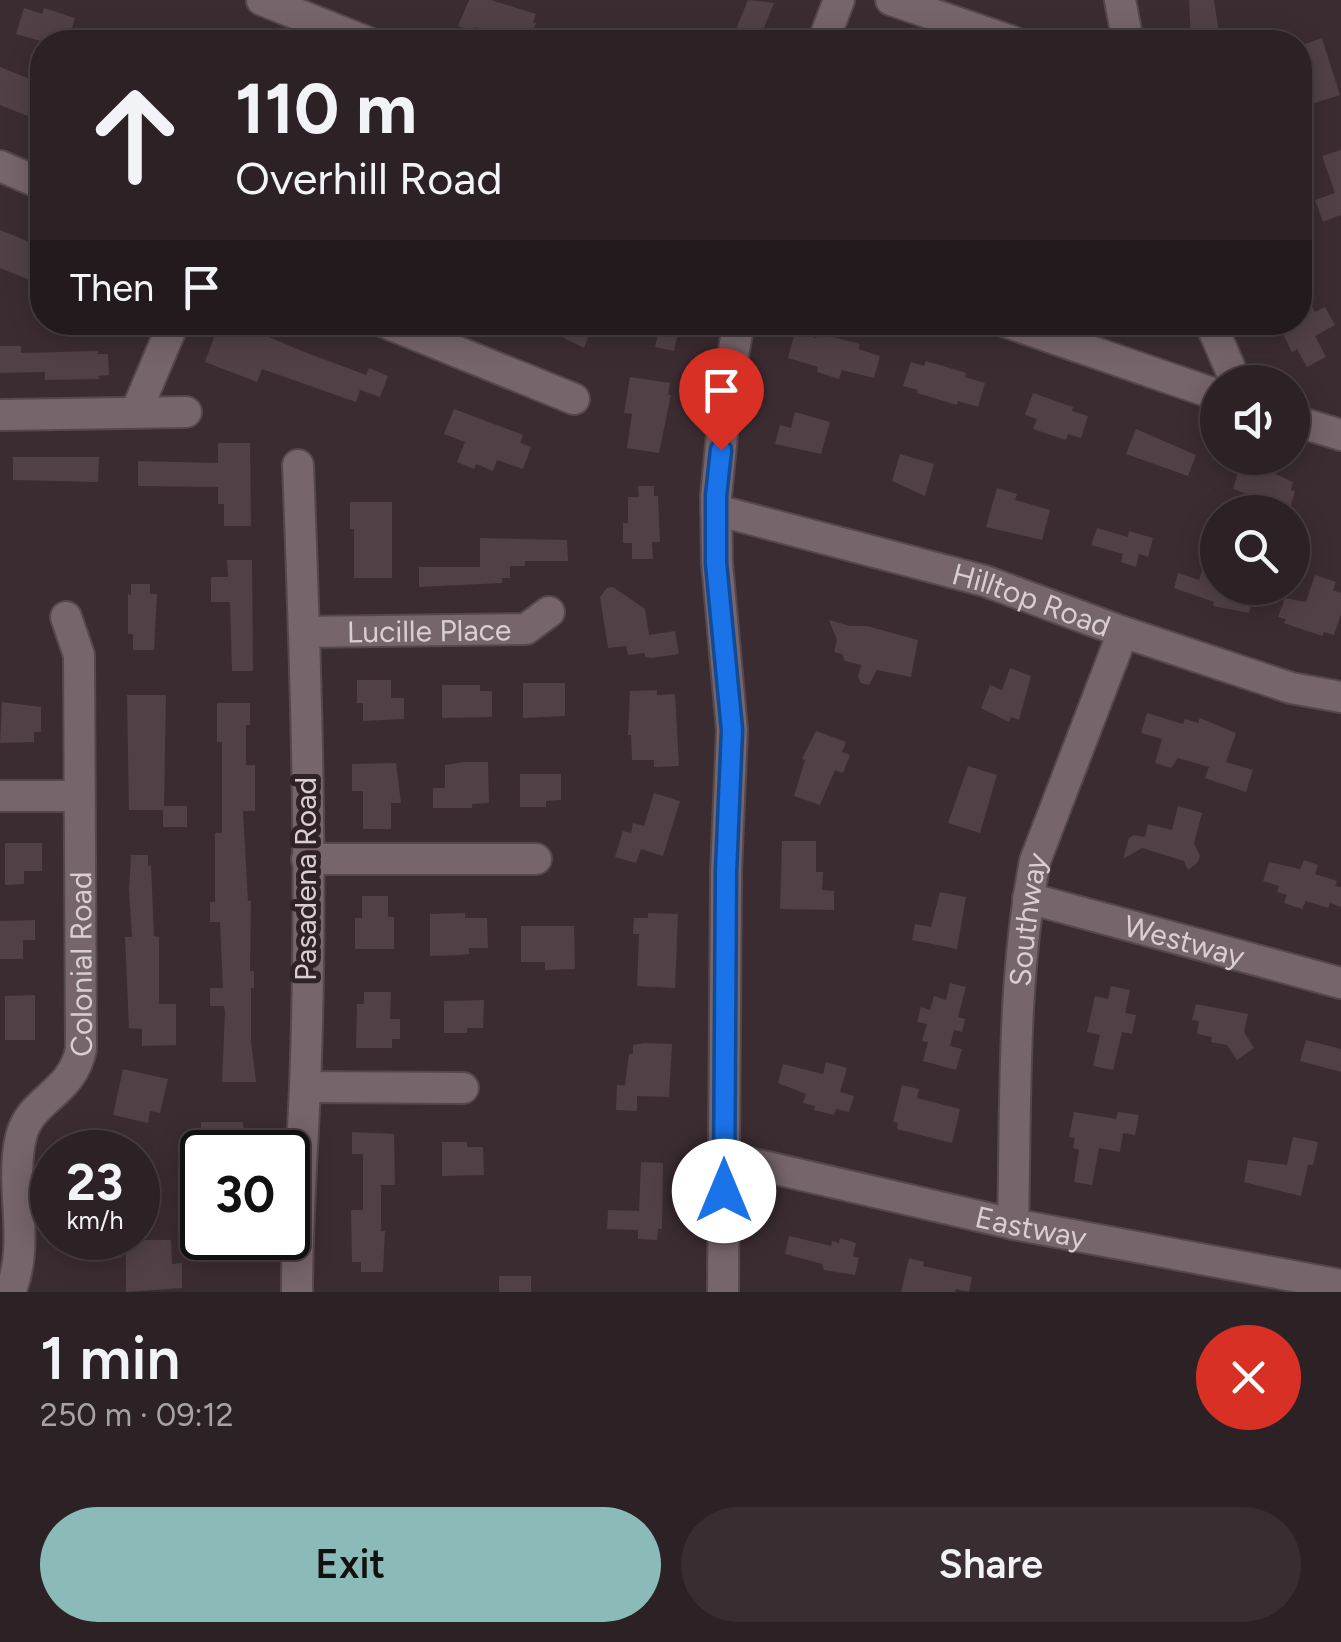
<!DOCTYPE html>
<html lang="en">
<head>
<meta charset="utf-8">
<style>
	:root { --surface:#2c2125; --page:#382e32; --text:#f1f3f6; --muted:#a6a3a7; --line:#483e42; --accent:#8bbbb9 }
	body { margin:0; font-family:Figtree,sans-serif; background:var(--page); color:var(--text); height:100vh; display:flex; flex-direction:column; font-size:38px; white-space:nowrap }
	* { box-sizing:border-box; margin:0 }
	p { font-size:32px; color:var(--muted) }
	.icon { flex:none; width:55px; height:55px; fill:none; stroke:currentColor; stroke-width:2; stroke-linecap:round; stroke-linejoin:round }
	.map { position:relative; height:1292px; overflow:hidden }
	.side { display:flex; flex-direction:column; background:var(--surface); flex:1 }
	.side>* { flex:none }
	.top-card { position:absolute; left:30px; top:30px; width:1282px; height:305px; border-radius:40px; box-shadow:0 5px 25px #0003,0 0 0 2px var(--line); background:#2c2125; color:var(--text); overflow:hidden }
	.controls { position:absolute; left:1200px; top:365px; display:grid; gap:20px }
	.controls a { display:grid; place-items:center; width:110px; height:110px; border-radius:50%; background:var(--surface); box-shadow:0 5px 25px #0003,0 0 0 2px var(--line); font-size:50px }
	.speed { position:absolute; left:30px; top:1130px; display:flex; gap:20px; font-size:50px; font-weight:700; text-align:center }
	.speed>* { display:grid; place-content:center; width:130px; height:130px; border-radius:50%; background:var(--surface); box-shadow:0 5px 25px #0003,0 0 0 2px var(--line); line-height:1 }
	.speed small { font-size:25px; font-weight:400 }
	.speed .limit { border:5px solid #111; border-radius:15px; background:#fff; color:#111 }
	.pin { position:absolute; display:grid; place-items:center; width:85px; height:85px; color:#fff; margin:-102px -42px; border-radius:50% 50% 50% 0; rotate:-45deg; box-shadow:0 0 10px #0007 }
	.pin .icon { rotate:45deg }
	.me { position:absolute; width:110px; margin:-55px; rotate:0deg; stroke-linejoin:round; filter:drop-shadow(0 0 8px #0008) }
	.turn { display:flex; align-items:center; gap:35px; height:210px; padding:0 40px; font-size:45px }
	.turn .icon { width:130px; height:130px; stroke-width:2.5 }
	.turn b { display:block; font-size:70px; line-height:85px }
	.then { display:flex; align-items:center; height:95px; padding:0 40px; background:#0003; gap:20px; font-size:38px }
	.round { display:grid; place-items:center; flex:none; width:105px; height:105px; border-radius:52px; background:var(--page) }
	.overview { display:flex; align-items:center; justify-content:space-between; height:170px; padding:0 40px }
	h1 { font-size:60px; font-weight:600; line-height:75px }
	.action { display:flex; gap:20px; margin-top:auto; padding:20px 40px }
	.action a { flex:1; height:115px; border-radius:60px; background:var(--accent); color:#111; font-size:40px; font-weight:600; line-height:115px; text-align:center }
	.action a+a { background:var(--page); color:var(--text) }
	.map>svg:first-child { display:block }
</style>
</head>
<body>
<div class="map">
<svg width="1341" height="1292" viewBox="0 0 1341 1292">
	<rect width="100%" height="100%" fill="#3b2c31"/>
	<g fill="#514146">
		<polygon points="469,0 491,0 536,14 533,22 536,23 528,42 508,35 506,39 475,27 473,32 458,26"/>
		<polygon points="748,0 774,3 760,38 754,36 752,41 734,34"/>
		<polygon points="1189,0 1214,0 1219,33 1191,37"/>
		<polygon points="24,8 42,14 44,8 75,18 68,42 44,42 16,34"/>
		<polygon points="1322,38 1340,95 1312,104 1303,75 1300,46"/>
		<polygon points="0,67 42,84 30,117 0,105"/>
		<polygon points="1341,150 1341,215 1323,222 1315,200 1335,193 1322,156"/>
		<polygon points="0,230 42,247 42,285 0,268"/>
		<polygon points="1300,284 1315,312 1325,307 1335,325 1315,336 1326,357 1307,367 1297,349 1292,352 1277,322 1300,322"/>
		<polygon points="220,322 250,322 259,326 257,332 302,351 366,375 369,368 388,376 380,397 360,390 356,402 262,369 257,382 205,362"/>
		<polygon points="532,322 594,322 584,348"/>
		<polygon points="661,322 680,322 674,351 655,347"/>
		<polygon points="795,332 816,338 818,333 860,344 858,349 880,356 874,378 842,370 839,379 817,372 818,367 788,358"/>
		<polygon points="0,346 21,346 21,353 98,351 98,354 108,354 109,375 98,376 99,379 45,380 45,372 0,373"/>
		<polygon points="926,361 966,373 965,377 985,383 978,407 958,401 957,405 917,393 918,390 903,386 911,362 924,366"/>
		<polygon points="630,377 670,383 668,395 671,395 659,453 627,448 632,414 624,413"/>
		<polygon points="1033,393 1073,407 1072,411 1088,416 1081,438 1068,434 1066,440 1033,429 1037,419 1025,415"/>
		<polygon points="454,409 523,435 520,443 531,447 523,469 497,460 493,471 476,464 474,469 457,462 465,442 444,434"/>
		<polygon points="795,412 830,422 821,454 775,444 780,425 791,428"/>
		<polygon points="1136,429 1196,455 1188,476 1126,454"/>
		<polygon points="218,443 250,443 251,526 224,526 224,504 218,504 218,487 138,486 138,461 218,463"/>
		<polygon points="900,454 934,464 925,496 892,481"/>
		<polygon points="13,457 99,457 98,482 13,480"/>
		<polygon points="1240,467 1264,472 1265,469 1293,482 1291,490 1295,491 1289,512 1270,512 1273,503 1233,489"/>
		<polygon points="638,486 654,486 654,496 658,496 660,542 652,542 653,559 632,559 632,543 623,543 623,523 628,523 628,497 639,497"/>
		<polygon points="997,488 1017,494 1015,500 1050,510 1042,540 986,527"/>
		<polygon points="350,502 392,502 392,578 354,578 354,529 350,529"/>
		<polygon points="1097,528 1128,537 1129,531 1153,538 1148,557 1139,554 1136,567 1121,562 1123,554 1091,545"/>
		<polygon points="480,538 567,540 568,561 525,561 525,566 510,566 510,578 502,578 502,583 419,587 419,567 480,567"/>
		<polygon points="227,560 252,560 253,671 232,671 230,602 211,602 211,577 228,577"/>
		<polygon points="1203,568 1218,573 1218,588 1250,588 1249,592 1255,594 1249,613 1213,606 1214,602 1174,588 1178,573 1199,580"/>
		<polygon points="1315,575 1336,582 1333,590 1341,593 1341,614 1334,635 1324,632 1322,636 1284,623 1286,619 1278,617 1285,598 1306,602"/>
		<polygon points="131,584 150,584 150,594 157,594 154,650 133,650 133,634 128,634 128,594 131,595"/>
		<polygon points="613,587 645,609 649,635 675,631 679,654 652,658 645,657 645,653 628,655 626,646 608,648 600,597 607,588"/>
		<polygon points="829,620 850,626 867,626 918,640 911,677 877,670 869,685 861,683 858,677 861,665 845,661 842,654 834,652 837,640"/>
		<polygon points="1010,668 1031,676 1019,720 1011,717 1009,722 981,708 990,685 1002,690"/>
		<polygon points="357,680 391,680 391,698 404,698 404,719 363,721 363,703 357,703"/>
		<polygon points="523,683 565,683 565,716 523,718"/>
		<polygon points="442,685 480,685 480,691 492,691 492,717 442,718"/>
		<polygon points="657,690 657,695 675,694 679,766 654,767 654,760 632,760 631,735 628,735 630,691"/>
		<polygon points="127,695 166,695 164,806 187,806 187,827 163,827 163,810 129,810"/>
		<polygon points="2,702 41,707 41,732 34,732 34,742 0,743"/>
		<polygon points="217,703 250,703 250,725 246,725 246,765 255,765 255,811 243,811 248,901 251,901 250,971 254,971 254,988 251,988 251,1041 256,1082 222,1082 225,1012 224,1006 210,1006 210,988 223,988 220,922 210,922 210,902 215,902 215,833 222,833 222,742 217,742"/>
		<polygon points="1147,713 1183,724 1185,719 1198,723 1200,718 1236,733 1226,762 1253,770 1246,792 1205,778 1209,767 1178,758 1171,768 1155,763 1162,739 1141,733"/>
		<polygon points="816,731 846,742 842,752 850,755 843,773 835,770 820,805 794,796 805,760 802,759"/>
		<polygon points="464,762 488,762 489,803 472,804 472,808 433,808 433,788 445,788 445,765"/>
		<polygon points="396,763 401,803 391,803 391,829 363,829 363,791 352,791 352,764"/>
		<polygon points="968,766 997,775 980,833 948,823"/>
		<polygon points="520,774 561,774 561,800 546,801 546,807 520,807"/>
		<polygon points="654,793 680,801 663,856 641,849 636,863 615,857 623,831 631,833 633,823 644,826"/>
		<polygon points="1178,806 1202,813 1194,843 1200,856 1198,862 1188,870 1184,861 1142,848 1123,859 1129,838 1134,835 1145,837 1148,824 1172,830"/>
		<polygon points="782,841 816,841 816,872 823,872 822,890 834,891 834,910 780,909"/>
		<polygon points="5,843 42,843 42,871 24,871 24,884 5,885"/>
		<polygon points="131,855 148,855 148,866 151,865 154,936 159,937 159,1004 176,1004 176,1045 142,1046 142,1029 129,1028 125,937 132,937 129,890"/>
		<polygon points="1304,860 1318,865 1315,874 1337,881 1335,886 1341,887 1341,907 1330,903 1328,908 1306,901 1302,909 1284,903 1287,895 1277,892 1279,886 1263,881 1269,862 1300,869"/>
		<polygon points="940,892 966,897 957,949 912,940 915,924 931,927"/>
		<polygon points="362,896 388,896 388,917 394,917 394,949 355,949 355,918 362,918"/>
		<polygon points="465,913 465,918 487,918 488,948 469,948 469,954 461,955 430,956 430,914"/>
		<polygon points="648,913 678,914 675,988 637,986 639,934 633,934 634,918 648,918"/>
		<polygon points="35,920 35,940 23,940 23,959 0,959 0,921"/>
		<polygon points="521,926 574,926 575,969 545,970 545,962 521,962"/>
		<polygon points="950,983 966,987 958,1017 965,1019 962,1032 954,1030 950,1046 962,1049 956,1070 923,1061 928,1042 922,1041 927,1024 917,1022 921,1007 930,1010 934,996 946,1000"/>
		<polygon points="1111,986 1130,990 1125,1013 1136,1015 1132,1034 1122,1032 1113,1070 1093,1066 1100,1035 1087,1032 1095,996 1108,999"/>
		<polygon points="364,992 391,992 390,1019 400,1019 400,1039 392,1039 392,1048 356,1048 357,1004 364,1004"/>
		<polygon points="35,995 35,1040 5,1040 5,996"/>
		<polygon points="484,1000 483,1028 467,1028 467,1033 444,1033 444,1001"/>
		<polygon points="1196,1004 1248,1014 1244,1032 1254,1048 1237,1060 1227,1045 1211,1042 1212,1037 1197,1034 1199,1021 1192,1020"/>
		<polygon points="1306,1040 1341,1049 1341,1072 1300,1061"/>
		<polygon points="645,1043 672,1044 669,1097 637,1096 637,1111 616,1110 617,1085 625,1085 629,1054 633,1054 633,1045"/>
		<polygon points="826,1062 847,1068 840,1092 854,1096 849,1112 836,1109 834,1115 814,1110 815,1106 803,1103 806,1094 778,1083 783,1064 823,1074"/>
		<polygon points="123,1069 168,1079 160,1113 150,1111 148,1123 113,1115"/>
		<polygon points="902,1085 919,1089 917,1098 960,1109 952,1143 897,1129 898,1123 893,1122"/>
		<polygon points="1074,1112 1116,1119 1118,1112 1139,1115 1135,1135 1123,1133 1120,1152 1099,1148 1092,1185 1074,1182 1079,1150 1073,1148 1075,1138 1069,1137"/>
		<polygon points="201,1122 243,1122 246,1152 213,1152 213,1140 201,1140"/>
		<polygon points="352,1132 394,1134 395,1185 381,1185 381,1231 385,1231 383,1272 361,1272 361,1262 352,1262 351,1210 363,1210 363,1154 352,1154"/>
		<polygon points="1293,1137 1318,1142 1313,1165 1308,1165 1301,1196 1244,1182 1248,1160 1287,1165"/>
		<polygon points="442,1142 467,1142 467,1147 483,1147 484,1175 442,1176"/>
		<polygon points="641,1162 663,1163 662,1229 658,1229 657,1240 638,1239 638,1230 607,1229 608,1210 639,1211"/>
		<polygon points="789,1236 827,1245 831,1246 832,1241 839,1243 840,1238 856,1243 853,1256 859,1258 855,1275 824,1270 822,1264 785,1254"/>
		<polygon points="222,1238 248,1238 249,1258 222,1258"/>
		<polygon points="126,1240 171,1240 172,1264 182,1263 182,1288 126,1292"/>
		<polygon points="909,1258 924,1262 923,1266 972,1277 969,1292 956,1289 955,1292 901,1292"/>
		<rect x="499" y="1276" width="32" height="16"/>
	</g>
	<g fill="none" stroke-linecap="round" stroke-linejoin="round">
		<defs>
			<g id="minor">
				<polyline points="262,0 367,42"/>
				<polyline points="891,0 1014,42"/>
				<polyline points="1120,0 1128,42"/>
				<polyline points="823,42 839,0"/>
				<polyline points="0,166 42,184"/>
				<polyline points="384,322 574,399"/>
				<polyline points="1006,322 1218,395"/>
				<polyline points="1210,322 1236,382"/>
				<polyline points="136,412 174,322"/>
				<polyline points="0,415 186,412"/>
				<polyline points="1292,420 1341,435"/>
				<path id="s1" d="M716,510L985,581L1123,632L1291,688L1341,697"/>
				<path id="s2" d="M304,632L526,629L549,612"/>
				<polyline points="0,796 79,796"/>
				<polyline points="307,859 536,859"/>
				<path id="s3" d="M1028,898L1341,983"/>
				<polyline points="305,1087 463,1088"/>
				<path id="s4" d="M724,1157L1013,1224L1341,1285"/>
				<path id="s5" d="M1013,1224C1016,1103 1012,980 1035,861L1123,632"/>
				<path id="s6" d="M10,1292C31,1243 9,1187 21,1137C30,1098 72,1095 81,1049L79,655L66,617"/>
				<path d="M297,1292C297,1223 302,1156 305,1087C313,880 306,672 298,465"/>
				<polyline points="723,1292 726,872 732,730 717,563 716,496 726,394 739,322"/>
			</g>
		</defs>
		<use href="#minor" stroke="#55484d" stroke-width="34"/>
		<use href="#minor" stroke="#76656a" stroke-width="30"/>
	</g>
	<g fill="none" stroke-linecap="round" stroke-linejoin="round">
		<defs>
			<polyline id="route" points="721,450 716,496 716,563 732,730 726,872 724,1191"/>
		</defs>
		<use href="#route" stroke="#114b97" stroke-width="25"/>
		<use href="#route" stroke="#1a73e8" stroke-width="18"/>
	</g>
	<g text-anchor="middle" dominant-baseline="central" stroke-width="10" stroke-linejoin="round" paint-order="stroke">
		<g font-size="30" fill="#d9cfd2" stroke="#302227">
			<text stroke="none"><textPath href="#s1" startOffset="328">Hilltop Road</textPath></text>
			<text stroke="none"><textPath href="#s2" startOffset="125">Lucille Place</textPath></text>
			<text transform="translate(305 879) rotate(-90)">Pasadena Road</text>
			<text stroke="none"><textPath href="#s5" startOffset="305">Southway</textPath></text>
			<text stroke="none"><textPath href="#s3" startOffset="162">Westway</textPath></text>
			<text stroke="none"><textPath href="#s6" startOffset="350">Colonial Road</textPath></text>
			<text stroke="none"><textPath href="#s4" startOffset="315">Eastway</textPath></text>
		</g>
	</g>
</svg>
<div class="controls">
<a><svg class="icon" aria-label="sound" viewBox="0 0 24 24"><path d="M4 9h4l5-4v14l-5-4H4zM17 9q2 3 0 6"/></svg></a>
<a><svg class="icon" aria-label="search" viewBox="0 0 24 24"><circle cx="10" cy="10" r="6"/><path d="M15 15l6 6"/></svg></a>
</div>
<div class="speed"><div>23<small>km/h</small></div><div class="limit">30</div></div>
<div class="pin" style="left:721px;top:450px;background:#d93025"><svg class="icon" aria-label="arrive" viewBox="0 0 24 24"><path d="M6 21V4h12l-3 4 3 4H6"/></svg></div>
<svg class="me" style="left:724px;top:1191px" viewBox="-20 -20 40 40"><circle r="19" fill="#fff"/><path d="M0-13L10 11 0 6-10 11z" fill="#1a73e8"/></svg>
<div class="top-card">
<div class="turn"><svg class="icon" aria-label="ahead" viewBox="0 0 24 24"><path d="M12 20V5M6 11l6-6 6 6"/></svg><div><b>110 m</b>Overhill Road</div></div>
<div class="then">Then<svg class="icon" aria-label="arrive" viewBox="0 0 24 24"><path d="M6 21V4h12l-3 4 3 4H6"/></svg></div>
</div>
</div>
<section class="side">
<div class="overview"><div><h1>1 min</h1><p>250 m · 09:12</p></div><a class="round" style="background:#d93025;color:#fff"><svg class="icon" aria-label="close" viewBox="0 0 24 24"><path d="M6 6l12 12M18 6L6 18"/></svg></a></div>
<div class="action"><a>Exit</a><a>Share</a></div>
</section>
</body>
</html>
